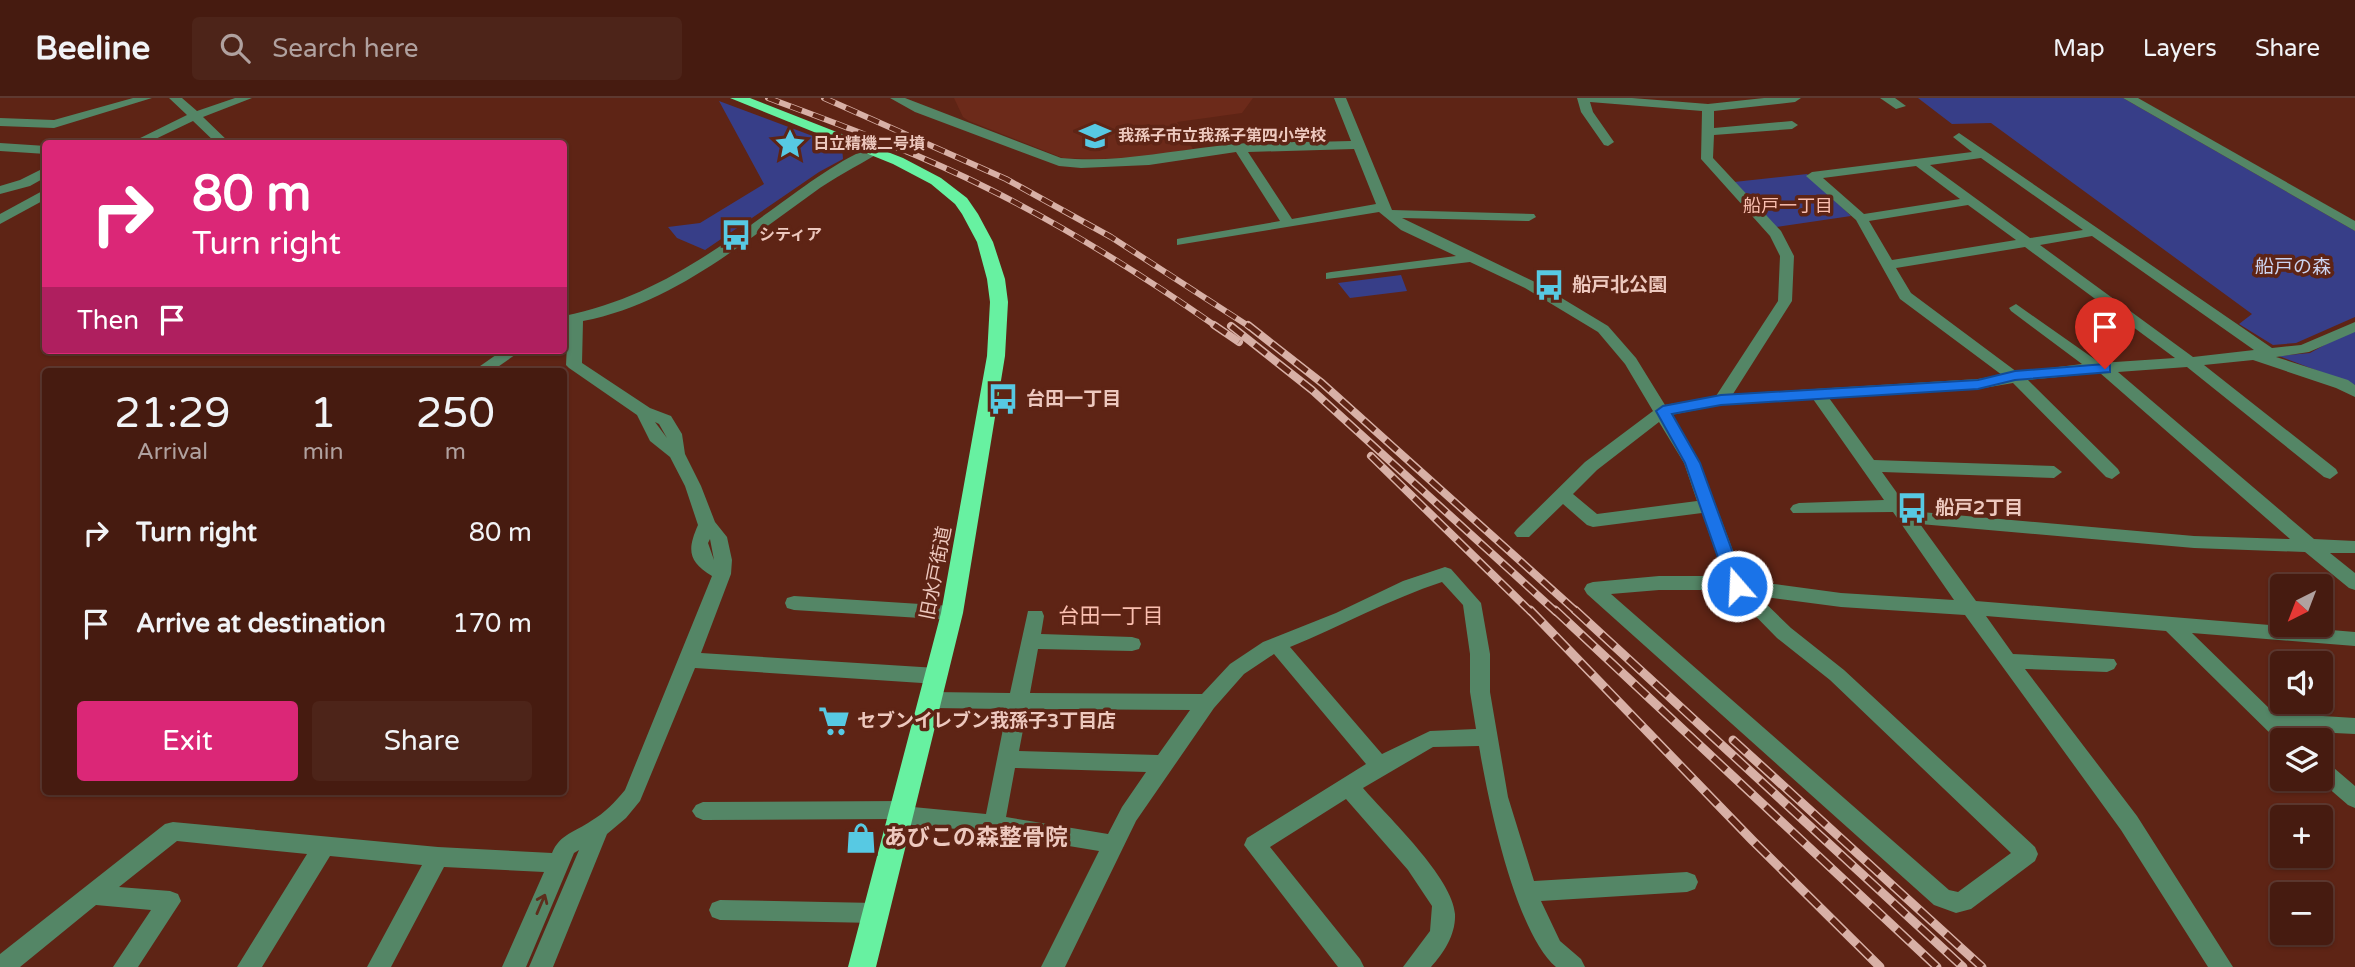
<!DOCTYPE html>
<html lang="en">
<head>
<meta charset="utf-8">
<style>
	:root { --surface:#461b10; --page:#4d2419; --text:#f1f3f6; --muted:#b0a19f; --line:#5e3930; --accent:#db2777 }
	body { margin:0; font-family:"Varela Round","Noto Sans JP",sans-serif; background:var(--page); color:var(--text); height:100vh; display:flex; flex-direction:column; font-size:26px; white-space:nowrap }
	* { box-sizing:border-box; margin:0 }
	p { font-size:23px; color:var(--muted) }
	.icon { flex:none; width:38px; height:38px; fill:none; stroke:currentColor; stroke-width:2; stroke-linecap:round; stroke-linejoin:round }
	.map { position:relative; flex:1; overflow:hidden }
	.side { position:absolute; left:42px; top:270px; width:525px; height:427px; display:flex; flex-direction:column; background:var(--surface); border-radius:7px; box-shadow:0 2px 5px #0004,0 0 0 2px var(--line) }
	.side>* { flex:none }
	.banner { position:absolute; left:42px; top:42px; width:525px; height:214px; border-radius:7px; box-shadow:0 2px 5px #0004,0 0 0 2px var(--line); background:#db2777; color:#fff; overflow:hidden }
	.needle { width:46px; rotate:222deg }
	.tools { position:absolute; left:2270px; top:476px; display:grid; gap:14px }
	.tools a { display:grid; place-items:center; width:63px; height:63px; border-radius:7px; background:var(--surface); box-shadow:0 2px 5px #0004,0 0 0 2px var(--line); font-size:35px }
	.pin { position:absolute; display:grid; place-items:center; width:60px; height:60px; color:#fff; margin:-72px -30px; border-radius:50% 50% 50% 0; rotate:-45deg; box-shadow:0 0 7px #0007 }
	.pin .icon { rotate:45deg }
	.me { position:absolute; width:77px; margin:-38px; rotate:341deg; stroke-linejoin:round; filter:drop-shadow(0 0 5px #0008) }
	.turn { display:flex; align-items:center; gap:24px; height:147px; padding:0 35px; font-size:32px }
	.turn .icon { width:91px; height:91px; stroke-width:2.5 }
	.turn b { display:block; font-size:49px; line-height:60px }
	.then { display:flex; align-items:center; height:66px; padding:0 35px; background:#0003; gap:14px; font-size:26px }
	.eta { display:flex; justify-content:space-evenly; align-items:center; height:119px; text-align:center }
	.eta b { font-size:42px; font-weight:600; line-height:49px }
	.cta { display:flex; gap:14px; margin-top:auto; padding:14px 35px }
	.cta a { flex:1; height:80px; border-radius:7px; background:var(--accent); color:#fff; font-size:28px; font-weight:600; line-height:80px; text-align:center }
	.cta a+a { background:var(--page); color:var(--text) }
	ul { padding:0; list-style:none }
	li { display:flex; align-items:center; gap:21px; height:91px; padding:0 35px }
	li div { flex:1 }
	li b { display:block; font-size:26px }
	li em { font-style:normal }
	header { display:flex; align-items:center; gap:42px; box-sizing:border-box; height:98px; padding:0 35px; background:var(--surface); border-bottom:2px solid var(--line) }
	header strong { font-size:33px }
	nav { display:flex; gap:38px; margin-inline-start:auto; font-size:24px }
	.search { width:490px; height:63px; background:var(--page); display:flex; align-items:center; gap:18px; box-sizing:border-box; padding:0 24px; border-radius:7px; color:var(--muted); font-size:26px }
	.map>svg:first-child { display:block }
</style>
</head>
<body>
<header>
<strong>Beeline</strong>
<div class="search"><svg class="icon" aria-label="search" viewBox="0 0 24 24"><circle cx="10" cy="10" r="6"/><path d="M15 15l6 6"/></svg>Search here</div>
<nav><a>Map</a><a>Layers</a><a>Share</a></nav>
</header>
<div class="map">
<svg width="2355" height="869" viewBox="0 0 2355 869">
	<rect width="100%" height="100%" fill="#5e2415"/>
	<polygon fill="#6c2a1a" points="954,0 1253,0 1242,15 1177,24 1193,51 1142,59 1097,61 1063,60 969,23 963,19"/>
	<g fill="#373e88">
		<polygon points="1918,0 2123,0 2355,133 2355,219 2296,245 2273,247 2239,226 2252,216 1991,25 1952,26"/>
		<polygon points="719,3 842,49 843,61 819,74 705,152 677,140 668,129 700,125 764,86"/>
		<polygon points="1807,76 1851,118 1776,129 1734,84"/>
		<polygon points="1401,177 1407,193 1350,200 1338,185"/>
		<polygon points="2355,230 2355,287 2279,258 2310,255"/>
	</g>
	<g fill="none" stroke-linecap="round" stroke-linejoin="round">
		<g fill="#548666" fill-rule="evenodd">
			<polygon points="133,0 152,0 54,30 0,28 0,20 54,22"/>
			<polygon points="169,0 182,0 197,13 235,0 252,0 203,19 231,46 217,46 193,23 145,46 128,46 187,17"/>
			<path d="M890,0H905L1061,60C1115,65 1163,54 1217,48C1260,42 1307,45 1351,43L1334,0H1346L1392,112L1534,116L1536,119L1529,123L1402,120L1535,184L1608,228L1636,260L1665,307L1716,298L1778,203L1780,158L1770,138L1701,61L1702,13L1590,4L1593,14L1614,44L1608,48L1604,47L1581,14L1577,0H1632L1708,6L1764,0H1801L1795,4L1714,13V30L1792,23L1798,27L1792,31L1714,37L1713,60L1781,133L1794,158L1792,203L1733,296L1978,281L2002,277L1900,201L1856,122L1806,78L1812,74L1972,54L1953,39L1959,35L2272,250L2301,247L2355,224V234L2309,254L2276,259L2348,282L2355,287V299L2336,290L2253,262L2204,267L2336,371L2338,375L2330,381L2324,379L2187,269L2118,274L2314,441L2355,443V455H2330L2355,475V492L2349,490L2305,454L2194,450L1920,426L1976,503L2355,534V548L2192,535L2274,615L2355,620V636L2293,633L2300,642H2282V647L2166,533L1986,518L2013,556L2114,561L2117,566L2114,571L2107,574L2025,571L2137,718L2233,869H2208L2121,732L1965,517L1841,509L1758,498L1791,530L1844,572L2035,749L2038,756L2035,763L1971,811L1956,815L1934,807L1587,496L1584,491L1587,486L1593,484L1659,478H1724L1702,415L1593,429L1587,427L1563,406L1529,439H1517L1514,435L1517,431L1585,364L1653,313L1625,266L1598,234L1525,190L1470,164L1326,181V175L1331,174L1456,158L1401,132L1379,114L1177,147V141L1182,140L1280,123L1236,54L1149,67L1081,70L1059,68L915,14ZM1354,51L1376,106L1292,121L1248,54ZM1981,60L2083,132L2030,140L1930,67ZM1916,68L1960,101L1864,116L1823,80ZM1968,107L2016,142L1892,162L1869,123ZM2092,138L2254,252L2193,259L2040,147ZM2025,149L2175,260L2100,265L2016,206L2009,210L2011,213L2082,266L2017,274L1911,195L1896,170ZM2100,275L2290,441L2194,438L1910,413L1882,374L2054,380L2062,374L2054,368L1874,362L1829,300L1978,291L2013,285L2106,379L2112,381L2120,375L2118,371L2028,282ZM1813,301L1884,402L1799,405L1793,407L1790,411L1793,415L1893,414L1954,502L1841,495L1744,482L1700,365L1671,317L1721,307ZM1659,324L1684,365L1697,403L1597,416L1573,396L1597,372ZM1659,492H1730L1777,540L1830,582L2011,755L1958,794L1949,792L1611,496Z"/>
			<polygon points="1880,0 1895,0 1906,8 1896,11"/>
			<polygon points="2123,0 2138,0 2355,123 2355,133"/>
			<polygon points="0,45 46,48 46,56 0,53"/>
			<path d="M873,49L879,53L877,56C856,69 833,80 813,95C741,146 672,206 583,223L582,265L650,310L671,318L682,336L685,356L701,388L715,424L727,439L732,462L731,476L701,555L937,570L944,573L947,578L944,583L937,586L695,570L640,703L626,720L607,736L553,869H529L579,752L574,755L526,869H502L544,774L444,769L391,869H367L422,767L330,758L262,869H237L307,756L177,743L119,789L170,793L178,796L181,803L138,869H113L151,812L96,807L20,869H0V856L165,726L173,724L438,749L552,755C560,736 575,734 591,723C605,715 615,704 625,692L712,478C688,463 687,452 698,427L685,388L670,359L650,343L637,317L569,270L566,267L568,226H564V218C648,201 708,158 777,108C802,90 844,58 873,49ZM655,324L659,326L667,340ZM710,441L714,462L708,445Z"/>
			<polygon points="46,69 46,79 30,88 0,96 0,88 20,82"/>
			<polygon points="46,91 46,101 0,126 0,116"/>
			<polygon points="503,252 522,252 492,273 473,273"/>
			<path d="M1445,469L1451,471L1481,505L1490,556V594L1508,699L1534,783L1687,774L1695,777L1698,784L1695,791L1687,794L1541,803L1560,843L1581,861L1585,869H1556C1515,834 1488,702 1479,648L1433,649L1363,690C1387,718 1453,780 1455,816C1456,836 1444,855 1431,869H1403L1430,833L1432,808L1408,772L1346,701L1270,749L1360,861L1364,869H1338L1244,747L1247,740L1366,666L1274,556L1244,576L1214,610L1136,723L1065,869H1041L1099,753L979,733L902,726L893,721L703,722L696,719L692,713L696,707L703,704L904,703L913,709L986,716L1007,611L932,610L925,608L922,602L925,596L932,594L1010,595L1028,513H1042L1044,518L1041,536L1132,539L1139,541L1141,546L1139,551L1132,553L1038,551L1030,595L1202,596L1230,566L1263,544L1336,515L1403,483ZM1442,484L1463,507L1470,556V594L1476,631L1430,633L1382,656L1290,549C1341,528 1390,501 1442,484ZM1027,611L1190,612L1158,657L1019,653ZM1015,670L1146,674L1122,709L1108,736L1006,719Z"/>
			<polygon points="794,498 952,508 959,510 961,515 959,520 952,522 794,512 787,510 785,505 787,500"/>
			<polygon points="2320,661 2327,664 2355,688 2355,710 2348,707 2318,681 2320,681"/>
			<polygon points="720,802 876,805 884,808 887,815 884,822 876,825 720,822 712,819 709,812 712,805"/>
		</g>
		<polygon fill="#67f1a1" fill-rule="evenodd" points="730,0 750,0 903,60 941,80 967,100 978,116 993,144 1005,181 1008,204 1005,258 963,515 876,869 848,869 941,515 987,258 990,204 987,181 977,144 962,116 955,106 931,86 893,66"/>
		<defs>
			<g id="rail-far2">
				<path d="M768,0C843,28 918,55 989,91C1069,131 1144,178 1217,229"/>
				<polyline points="824,0 1006,81 1111,139 1250,229"/>
			</g>
			<g id="rail-far1">
				<polyline points="1214,227 1239,244"/>
				<polyline points="1248,227 1322,285 1577,514"/>
				<polyline points="1231,228 1312,292 1556,514"/>
				<polyline points="1371,358 1531,514"/>
			</g>
			<g id="rail">
				<polyline points="1530,512 1752,742 1880,869"/>
				<polyline points="1555,512 1937,869"/>
				<polyline points="1575,512 1963,869"/>
				<polyline points="1733,642 1982,869"/>
			</g>
		</defs>
		<use href="#rail-far2" stroke="#d8b0a6" stroke-width="6"/>
		<use href="#rail-far1" stroke="#d8b0a6" stroke-width="8"/>
		<use href="#rail" stroke="#d8b0a6" stroke-width="9"/>
		<use href="#rail-far2" stroke="#5e2415" stroke-width="4.5" stroke-dasharray="12" stroke-linecap="butt"/>
		<use href="#rail-far1" stroke="#5e2415" stroke-width="5" stroke-dasharray="15" stroke-linecap="butt"/>
		<use href="#rail" stroke="#5e2415" stroke-width="6" stroke-dasharray="18" stroke-linecap="butt"/>
	</g>
	<defs><path id="oneway-shaft" d="M-6 0H5M1.5-3L5.5 0L1.5 3" fill="none" stroke-width="1.6" stroke-linecap="round" stroke-linejoin="round" transform="scale(1.75)"/></defs>
	<use stroke="#5d2e1d" href="#oneway-shaft" transform="translate(541 806) rotate(-67)"/>
	<polygon fill="#1a73e8" stroke="#114b97" stroke-width="2" points="2105,266 2110,267 2110,274 2015,282 1978,291 1721,307 1672,316 1700,365 1745,488 1737,494 1728,488 1685,365 1656,313 1663,308 1721,297 1978,282 2015,273"/>
	<defs>
		<symbol id="school-bare" viewBox="-9 -9 18 18"><path d="M0-5L7-2L0 1L-7-2ZM-4 1L0 2.5L4 1V4Q0 6-4 4Z" fill="#57c9e3" stroke="#5e2415" stroke-width="2.5" paint-order="stroke"/></symbol>
		<symbol id="sight-bare" viewBox="-9 -9 18 18"><path d="M0-6L1.8-2.2L6-1.7L2.9 1.2L3.7 5.4L0 3.3L-3.7 5.4L-2.9 1.2L-6-1.7L-1.8-2.2Z" fill="#57c9e3" stroke="#5e2415" stroke-width="2.5" paint-order="stroke"/></symbol>
		<symbol id="bus-bare" viewBox="-9 -9 18 18"><path d="M-5-6H5V4H4V6H2V4H-2V6H-4V4H-5ZM-3.5-4V0h7V-4ZM-3.5 1.2v1.5H-2V1.2ZM2 1.2v1.5H3.5V1.2Z" fill="#57c9e3" stroke="#5e2415" stroke-width="2.5" paint-order="stroke"/></symbol>
		<symbol id="supermarket-bare" viewBox="-9 -9 18 18"><path d="M-6-5.5h2.5l.6 2H6L4.5 2H-2.5L-4.4-4H-6ZM-1.5 3.2a1.3 1.3 0 1 0 .1 0ZM3 3.2a1.3 1.3 0 1 0 .1 0Z" fill="#57c9e3" stroke="#5e2415" stroke-width="2.5" paint-order="stroke"/></symbol>
		<symbol id="shop-bare" viewBox="-9 -9 18 18"><path d="M-5-2.5h2.3a2.7 3.5 0 0 1 5.4 0H5L5.5 6h-11ZM-1.5-2.5h3a1.5 2.3 0 0 0-3 0Z" fill="#57c9e3" stroke="#5e2415" stroke-width="2.5" paint-order="stroke"/></symbol>
	</defs>
	<g fill-rule="evenodd">
		<use href="#school-bare" x="1073" y="16" width="44" height="44"/>
		<use href="#sight-bare" x="768" y="24" width="44" height="44"/>
		<use href="#bus-bare" x="714" y="115" width="44" height="44"/>
		<use href="#bus-bare" x="1527" y="165" width="44" height="44"/>
		<use href="#bus-bare" x="981" y="279" width="44" height="44"/>
		<use href="#bus-bare" x="1890" y="388" width="44" height="44"/>
		<use href="#supermarket-bare" x="812" y="601" width="44" height="44"/>
		<use href="#shop-bare" x="839" y="718" width="44" height="44"/>
	</g>
	<g text-anchor="middle" dominant-baseline="central" stroke-width="7" stroke-linejoin="round" paint-order="stroke">
		<g font-size="16" font-weight="bold" fill="#edc8be" stroke="#5e2415" text-anchor="start">
			<text x="1118" y="38">我孫子市立我孫子第四小学校</text>
			<text x="813" y="46">日立精機二号墳</text>
			<text x="759" y="137">シティア</text>
		</g>
		<g font-size="18" fill="#fabfb0" stroke="#5e2415">
			<text x="1788" y="108">船戸一丁目</text>
		</g>
		<g font-size="19" fill="#ccd3ef" stroke="#5e2415">
			<text x="2293" y="169">船戸の森</text>
		</g>
		<g font-size="19" font-weight="bold" fill="#edc8be" stroke="#5e2415" text-anchor="start">
			<text x="1572" y="187">船戸北公園</text>
			<text x="1026" y="301">台田一丁目</text>
			<text x="1935" y="410">船戸2丁目</text>
			<text x="857" y="623">セブンイレブン我孫子3丁目店</text>
		</g>
		<g font-size="19" fill="#edc8be" stroke="#5e2415">
			<text transform="translate(936 475) rotate(-79)">旧水戸街道</text>
		</g>
		<g font-size="21" fill="#fabfb0" stroke="#5e2415">
			<text x="1111" y="518">台田一丁目</text>
		</g>
		<g font-size="23" font-weight="bold" fill="#edc8be" stroke="#5e2415" text-anchor="start">
			<text x="884" y="740">あびこの森整骨院</text>
		</g>
	</g>
</svg>
<div class="tools">
<a><svg class="needle" viewBox="-14 -14 28 28"><path d="M0-13l5 13h-10z" fill="#e53935"/><path d="M0 13l5-13h-10z" fill="#b0a19f"/></svg></a>
<a><svg class="icon" aria-label="sound" viewBox="0 0 24 24"><path d="M4 9h4l5-4v14l-5-4H4zM17 9q2 3 0 6"/></svg></a>
<a><svg class="icon" aria-label="layers" viewBox="0 0 24 24"><path d="M12 4l9 5-9 5-9-5zM3 14l9 5 9-5"/></svg></a>
<a>+</a>
<a>−</a>
</div>
<div class="pin" style="left:2105px;top:271px;background:#d93025"><svg class="icon" aria-label="arrive" viewBox="0 0 24 24"><path d="M6 21V4h12l-3 4 3 4H6"/></svg></div>
<svg class="me" style="left:1737px;top:488px" viewBox="-20 -20 40 40"><circle r="17" fill="#1a73e8" stroke="#fff" stroke-width="3"/><path d="M0-11L8 9 0 5-8 9z" fill="#fff"/></svg>
<div class="banner">
<div class="turn"><svg class="icon" aria-label="right" viewBox="0 0 24 24"><path d="M7 20v-9h11M14 6l5 5-5 5"/></svg><div><b>80 m</b>Turn right</div></div>
<div class="then">Then<svg class="icon" aria-label="arrive" viewBox="0 0 24 24"><path d="M6 21V4h12l-3 4 3 4H6"/></svg></div>
</div>
<section class="side">
<div class="eta">
<div><b>21:29</b><p>Arrival</p></div>
<div><b>1</b><p>min</p></div>
<div><b>250</b><p>m</p></div>
</div>
<ul>
<li><svg class="icon" aria-label="right" viewBox="0 0 24 24"><path d="M7 20v-9h11M14 6l5 5-5 5"/></svg><div><b>Turn right</b></div><em>80 m</em></li>
<li><svg class="icon" aria-label="arrive" viewBox="0 0 24 24"><path d="M6 21V4h12l-3 4 3 4H6"/></svg><div><b>Arrive at destination</b></div><em>170 m</em></li>
</ul>
<div class="cta"><a>Exit</a><a>Share</a></div>
</section>
</div>
</body>
</html>
